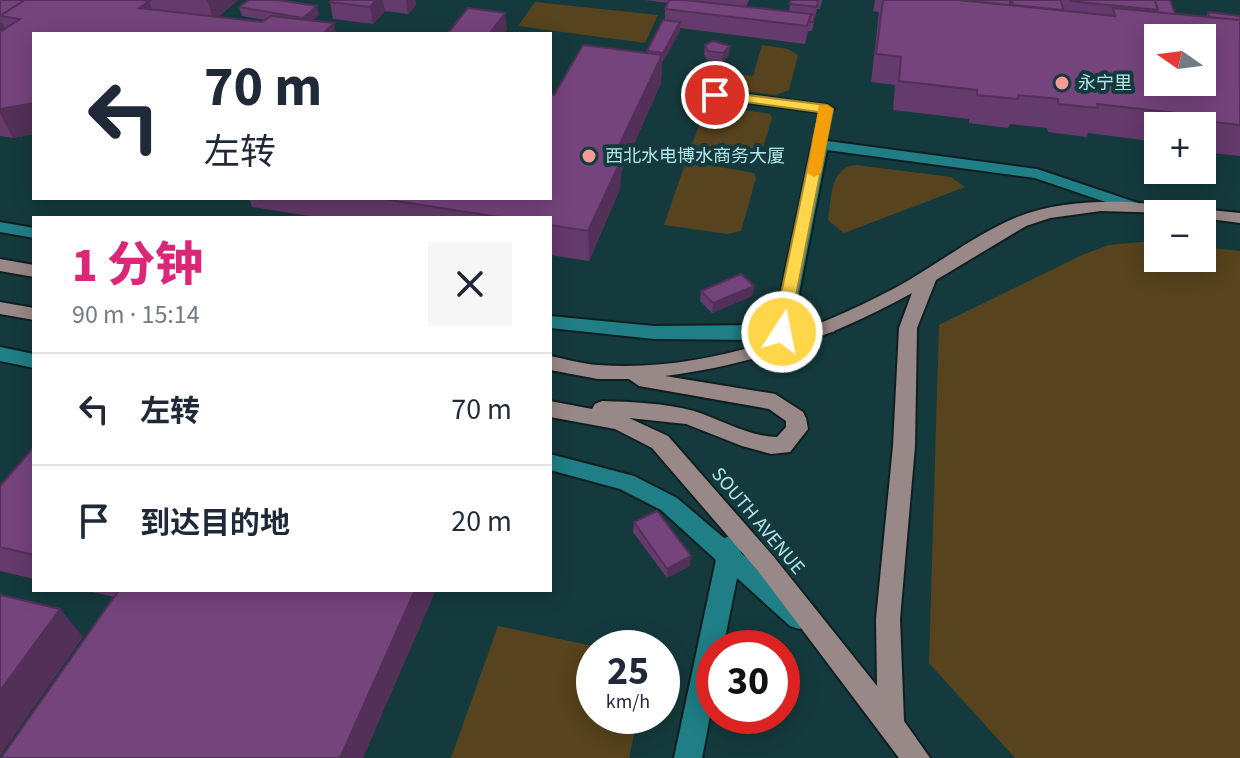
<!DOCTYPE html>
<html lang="zh">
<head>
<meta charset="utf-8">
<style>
	:root { --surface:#fff; --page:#f6f6f7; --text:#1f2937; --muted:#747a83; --line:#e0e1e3; --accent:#db2777 }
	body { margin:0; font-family:"Source Sans 3","Noto Sans SC",sans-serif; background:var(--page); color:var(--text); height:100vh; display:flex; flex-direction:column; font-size:30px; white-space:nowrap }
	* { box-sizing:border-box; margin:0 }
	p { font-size:26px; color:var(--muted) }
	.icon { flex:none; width:44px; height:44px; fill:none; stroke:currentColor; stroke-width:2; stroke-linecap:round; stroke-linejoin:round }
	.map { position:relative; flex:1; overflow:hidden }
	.panel { position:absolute; left:32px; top:216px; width:520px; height:376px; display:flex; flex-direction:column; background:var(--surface); border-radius:0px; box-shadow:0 4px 20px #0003 }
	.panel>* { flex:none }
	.hud { position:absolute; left:32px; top:32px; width:520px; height:168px; border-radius:0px; box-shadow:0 4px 20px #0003; background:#fff; color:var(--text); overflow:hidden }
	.needle { width:52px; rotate:284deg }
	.buttons { position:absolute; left:1144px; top:24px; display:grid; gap:16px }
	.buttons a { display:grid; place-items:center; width:72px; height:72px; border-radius:0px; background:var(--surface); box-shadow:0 4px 20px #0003; font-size:40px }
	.speed { position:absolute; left:576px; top:630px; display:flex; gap:16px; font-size:40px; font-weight:700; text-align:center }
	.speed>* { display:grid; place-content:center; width:104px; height:104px; border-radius:50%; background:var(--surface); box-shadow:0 4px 20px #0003; line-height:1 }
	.speed small { font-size:20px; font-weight:400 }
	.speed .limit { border:12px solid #d22; background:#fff; color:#111 }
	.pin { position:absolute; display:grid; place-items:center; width:68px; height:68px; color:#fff; margin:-34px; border:4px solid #fff; border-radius:50%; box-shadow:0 2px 8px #0007 }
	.me { position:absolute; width:88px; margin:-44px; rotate:11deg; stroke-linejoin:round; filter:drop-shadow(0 0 6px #0008) }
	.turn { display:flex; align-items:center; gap:28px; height:168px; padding:0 40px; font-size:36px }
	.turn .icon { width:104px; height:104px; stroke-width:2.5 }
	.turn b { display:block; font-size:56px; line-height:68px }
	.round { display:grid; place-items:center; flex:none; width:84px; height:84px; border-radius:0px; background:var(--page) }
	.headline { display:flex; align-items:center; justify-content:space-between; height:136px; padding:0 40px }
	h1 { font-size:48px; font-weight:800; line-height:60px; color:var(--accent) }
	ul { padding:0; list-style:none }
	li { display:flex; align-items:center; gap:24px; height:112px; padding:0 40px; border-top:2px solid var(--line) }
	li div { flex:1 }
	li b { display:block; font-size:30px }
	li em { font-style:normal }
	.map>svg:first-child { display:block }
</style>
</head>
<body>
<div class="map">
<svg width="1240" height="758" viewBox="0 0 1240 758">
	<rect width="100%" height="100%" fill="#153a3d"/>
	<g fill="#57441e">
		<polygon points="535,2 658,15 645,43 518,26"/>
		<polygon points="762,45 788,49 798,55 789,90 776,95 713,87 718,72 753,76"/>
		<polygon points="707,104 770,114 772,118 759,161 748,163 688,155"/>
		<polygon points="686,161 754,173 756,178 741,231 728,234 664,225"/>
		<path d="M855,165L951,177L965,187L844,233L828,220C832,198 829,169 855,165Z"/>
		<polygon points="1141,242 1158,242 1158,258 1202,258 1202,247 1240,251 1240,758 1015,758 929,663 939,325 1082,255 1109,245"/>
		<polygon points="498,626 602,648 594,648 594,716 638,716 629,758 451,758"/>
	</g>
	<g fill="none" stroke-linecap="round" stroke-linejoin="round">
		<defs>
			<g id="minor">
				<polygon points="715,91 827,105 834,109 827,113 710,98 708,95"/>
				<polygon points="820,140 1037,169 1138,203 1140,206 1132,211 1126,209 1035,178 827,150 793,324 834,322 836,327 834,332 787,338 759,356 749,349 759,340 654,339 550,328 550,316 654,326 774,325 812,145"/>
				<polygon points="0,222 34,228 34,238 0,232"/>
				<polygon points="0,347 34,354 34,368 0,361"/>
				<polygon points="550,454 634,476 677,498 724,538 731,536 739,539 741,553 808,610 811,618 808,626 799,629 790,626 737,578 723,648 714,648 714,695 702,758 674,758 716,560 661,510 620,489 550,470"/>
			</g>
			<g id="major">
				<path d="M1129,202L1240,213V223L1202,218V214L1101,211L1050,218L1026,226L936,280L917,328L915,446L900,619L904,721L930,758H899L758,571L652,448L615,429L550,417V401L592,409L595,404L602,401C633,402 664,403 694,411C722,420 747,436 777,437L786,427V421L769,409L639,386L629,379H598L550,370V356C566,359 582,364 598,365C700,373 806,335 895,288C934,267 974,235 1015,218C1051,203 1091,201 1129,202ZM912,293L899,328L893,446L876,619L877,686L774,557L668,436L629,418L686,424L742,446L771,454L790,452L808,429L806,418L803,412L775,394L665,376C753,365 835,336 912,293Z"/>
				<polygon points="0,259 34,265 34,277 0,271"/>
				<polygon points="0,302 34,308 34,320 0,314"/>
			</g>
		</defs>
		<use href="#minor" stroke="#0f1f20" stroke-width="4"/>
		<use href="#major" stroke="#0f1f20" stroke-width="4"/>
		<use href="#minor" fill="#207f86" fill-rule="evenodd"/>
		<use href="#major" fill="#988" fill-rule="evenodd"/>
	</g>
	<g fill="#653a6c">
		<polygon points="0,0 238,0 218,17 262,22 265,20 242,16 239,7 319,15 312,21 34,34 34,134 13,138 0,136"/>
		<polygon points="332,0 415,0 416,5 408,14 385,11 373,24 333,19 330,2"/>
		<polygon points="645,0 749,0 746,7 789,12 791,0 822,0 820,9 817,9 815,16 812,31 808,31 805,44 680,28 680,31 662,62 661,83 621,173 620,189 589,261 550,255 550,218 322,218 252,207 249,198 550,198 554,95 646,53 665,20 665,9 668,3"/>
		<polygon points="875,0 1170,0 1175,14 1206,17 1208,12 1240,16 1240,156 1202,152 1202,126 1158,126 1158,142 1088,133 1087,137 1048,132 1047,128 1010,124 1008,128 969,123 969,119 893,110 895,85 871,82 879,12 873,11"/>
		<polygon points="705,45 729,55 722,62 707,60 704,54"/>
		<polygon points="754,286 752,296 712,313 700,301 701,291"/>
		<polygon points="34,447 34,579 0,571 0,486"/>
		<polygon points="634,522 690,566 667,578 633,532"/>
		<polygon points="83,590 436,590 114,597"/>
	</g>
	<g fill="#533058">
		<polygon points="207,0 238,0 214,21"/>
		<polygon points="376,0 383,0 385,11 373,24 370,7"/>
		<polygon points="406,0 415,0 416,5 408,14"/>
		<polygon points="149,1 158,28 139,8"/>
		<polygon points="317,6 319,15 305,27 303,18"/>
		<polygon points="505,13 507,30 503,34 489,34"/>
		<polygon points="2,22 10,39 0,46 0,23"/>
		<polygon points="680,22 680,31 663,62 663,53"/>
		<polygon points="334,23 336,34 323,34"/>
		<polygon points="730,46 729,55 722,62 723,53"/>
		<polygon points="662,55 661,83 621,173 620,189 589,261 588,231 613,158"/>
		<polygon points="34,103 34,134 13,138 0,113 0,109"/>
		<polygon points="754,286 752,296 712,313 713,303"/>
		<polygon points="691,556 690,566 667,578 667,569"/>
		<polygon points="415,590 436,590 363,758 340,758"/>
		<polygon points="60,609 83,637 0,756 0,691"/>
	</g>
	<g fill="#76447d" stroke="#533058" stroke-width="2" fill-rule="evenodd">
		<polygon points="0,0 25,0 0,16"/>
		<polygon points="25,0 140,0 149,1 139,8 262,22 271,16 334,23 323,34 34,34 34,103 0,109 0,32 20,19 0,16"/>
		<polygon points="249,0 277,0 317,6 303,18 239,7"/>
		<polygon points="332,0 376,0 370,7 330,2"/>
		<polygon points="669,0 684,0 811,14 807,26 665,9"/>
		<polygon points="791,0 818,0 817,7 790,4"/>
		<path d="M883,0H959L1115,16L1113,8L1240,20V125L1204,121L1202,116L1097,104L1098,108L1058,104V99L1018,95V99L977,95V90L899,81L901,57L876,54ZM1158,38H1202V82H1158Z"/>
		<polygon points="959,0 1010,0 1010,5"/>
		<polygon points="1012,0 1061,0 1063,10 1013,5"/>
		<polygon points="1070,0 1155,0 1158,10 1070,1"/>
		<polygon points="1155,0 1170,0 1175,14 1157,12 1158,10"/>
		<polygon points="468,8 505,13 489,34 447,34"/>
		<polygon points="1208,12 1240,16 1240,20 1210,17"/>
		<polygon points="811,14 815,15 813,22 810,22"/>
		<polygon points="663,20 680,22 663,53 647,51"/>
		<polygon points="713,41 730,46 723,53 708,51 705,45"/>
		<polygon points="583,45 662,55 613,158 621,160 588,231 550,225 550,218 505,218 377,198 550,198 550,94 554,95"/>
		<polygon points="741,274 754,286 713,303 701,291"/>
		<polygon points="34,447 34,555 0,547 0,486"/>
		<polygon points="657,511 691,556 667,569 634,522"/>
		<polygon points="119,590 415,590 340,758 1,758"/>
		<polygon points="0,595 60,609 0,691"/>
	</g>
	<polygon fill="#ffd54a" stroke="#a68a30" stroke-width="2" points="715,91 827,105 833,109 788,336 782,338 773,332 819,112 710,97 708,95"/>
	<polygon fill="#f59e0b" points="819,105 827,105 833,109 821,173 814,177 807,173"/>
	<g fill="#f59b97" stroke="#153a3d" stroke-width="3">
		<circle cx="1062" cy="83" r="8"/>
		<circle cx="589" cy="156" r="8"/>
	</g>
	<g text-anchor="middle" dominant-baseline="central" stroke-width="8" stroke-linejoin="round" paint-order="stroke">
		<g font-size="18" fill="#b3e6ea" stroke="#153a3d" text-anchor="start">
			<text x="1078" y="83">永宁里</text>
			<text x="605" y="156">西北水电博水商务大厦</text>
		</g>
		<g font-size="20" fill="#b3e6ea" stroke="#153a3d">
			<text transform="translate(758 521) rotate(50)">SOUTH AVENUE</text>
		</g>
	</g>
</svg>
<div class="buttons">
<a><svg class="needle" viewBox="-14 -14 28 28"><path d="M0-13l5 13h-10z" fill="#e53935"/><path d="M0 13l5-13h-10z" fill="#747a83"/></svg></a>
<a>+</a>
<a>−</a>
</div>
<div class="speed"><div>25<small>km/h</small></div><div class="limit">30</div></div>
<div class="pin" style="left:715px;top:95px;background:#d93025"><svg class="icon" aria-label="arrive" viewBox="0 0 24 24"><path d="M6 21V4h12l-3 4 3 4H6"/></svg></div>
<svg class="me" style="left:782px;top:332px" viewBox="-20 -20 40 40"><circle r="17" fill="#ffd54a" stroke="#fff" stroke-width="3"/><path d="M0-11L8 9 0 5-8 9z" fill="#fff"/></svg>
<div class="hud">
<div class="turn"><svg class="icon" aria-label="left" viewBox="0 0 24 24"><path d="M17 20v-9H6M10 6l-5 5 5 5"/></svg><div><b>70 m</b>左转</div></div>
</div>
<section class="panel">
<div class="headline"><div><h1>1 分钟</h1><p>90 m · 15:14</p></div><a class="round"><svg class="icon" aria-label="close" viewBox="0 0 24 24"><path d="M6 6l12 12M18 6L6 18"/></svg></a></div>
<ul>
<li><svg class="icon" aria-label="left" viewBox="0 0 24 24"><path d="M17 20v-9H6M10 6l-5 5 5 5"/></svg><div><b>左转</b></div><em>70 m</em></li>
<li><svg class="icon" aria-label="arrive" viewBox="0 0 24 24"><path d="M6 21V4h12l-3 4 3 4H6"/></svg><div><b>到达目的地</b></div><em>20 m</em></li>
</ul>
</section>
</div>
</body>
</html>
